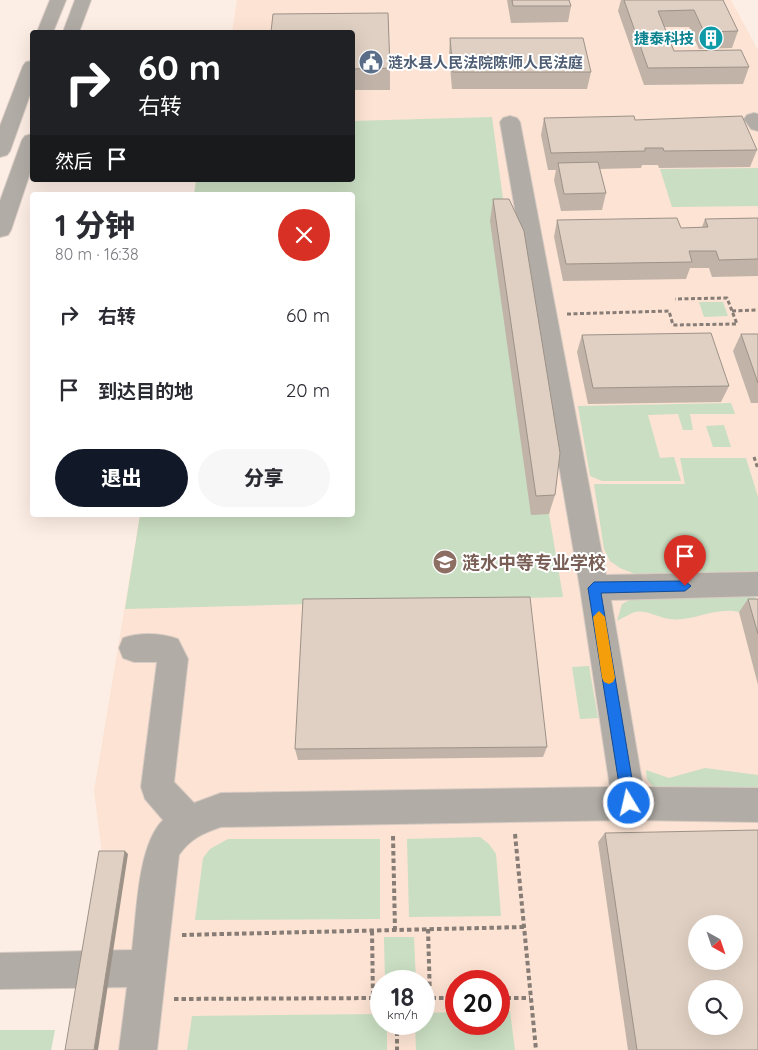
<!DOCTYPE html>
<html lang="zh">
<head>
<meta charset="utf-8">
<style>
	:root { --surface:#fff; --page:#f7f7f7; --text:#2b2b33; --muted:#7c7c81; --accent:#111827 }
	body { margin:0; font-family:Quicksand,"Noto Sans SC",sans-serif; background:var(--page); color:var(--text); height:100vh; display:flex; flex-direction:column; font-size:19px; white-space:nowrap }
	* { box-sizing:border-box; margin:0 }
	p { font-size:16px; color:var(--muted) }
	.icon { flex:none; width:28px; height:28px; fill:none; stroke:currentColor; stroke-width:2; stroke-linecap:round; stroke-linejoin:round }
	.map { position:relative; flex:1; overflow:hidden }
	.details { position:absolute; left:30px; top:192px; width:325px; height:325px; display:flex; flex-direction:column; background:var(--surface); border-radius:5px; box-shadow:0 5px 20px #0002 }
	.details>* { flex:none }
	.top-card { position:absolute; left:30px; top:30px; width:325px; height:152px; border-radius:5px; box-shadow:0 5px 20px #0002; background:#202124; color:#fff; overflow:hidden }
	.needle { width:32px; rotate:140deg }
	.controls { position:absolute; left:688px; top:915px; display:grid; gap:10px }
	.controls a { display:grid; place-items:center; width:55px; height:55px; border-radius:50%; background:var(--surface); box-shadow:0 5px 20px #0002; font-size:25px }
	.speed { position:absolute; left:370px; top:970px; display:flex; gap:10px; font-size:25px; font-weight:700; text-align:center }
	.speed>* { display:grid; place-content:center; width:65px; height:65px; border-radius:50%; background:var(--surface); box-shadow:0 5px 20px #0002; line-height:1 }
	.speed small { font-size:12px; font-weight:400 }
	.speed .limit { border:8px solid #d22; background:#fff; color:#111 }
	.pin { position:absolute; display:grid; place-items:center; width:42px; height:42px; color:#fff; margin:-51px -21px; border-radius:50% 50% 50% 0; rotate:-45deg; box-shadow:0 0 5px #0007 }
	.pin .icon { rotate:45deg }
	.me { position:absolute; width:55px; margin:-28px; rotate:351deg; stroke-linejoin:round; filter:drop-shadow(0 0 4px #0008) }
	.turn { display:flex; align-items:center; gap:18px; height:105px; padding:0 25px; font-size:22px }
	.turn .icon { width:65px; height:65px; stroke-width:2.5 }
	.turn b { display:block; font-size:35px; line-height:42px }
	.then { display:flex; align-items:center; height:48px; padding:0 25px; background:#0003; gap:10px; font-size:19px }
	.round { display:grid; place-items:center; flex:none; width:52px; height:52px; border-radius:26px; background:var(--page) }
	.head { display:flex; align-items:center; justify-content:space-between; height:85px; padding:0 25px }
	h1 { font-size:30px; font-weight:800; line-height:38px }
	.primary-button { display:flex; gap:10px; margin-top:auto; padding:10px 25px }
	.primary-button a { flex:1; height:58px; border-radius:30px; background:var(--accent); color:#fff; font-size:20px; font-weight:800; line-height:58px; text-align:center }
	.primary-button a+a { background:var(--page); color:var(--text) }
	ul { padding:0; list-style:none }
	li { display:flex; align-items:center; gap:15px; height:75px; padding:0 25px }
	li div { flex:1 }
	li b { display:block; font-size:19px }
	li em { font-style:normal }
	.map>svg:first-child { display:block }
</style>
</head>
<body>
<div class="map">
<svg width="758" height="1050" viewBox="0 0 758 1050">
	<rect width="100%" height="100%" fill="#fdeee5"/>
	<path fill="#fce3d3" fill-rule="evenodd" d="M237,0H731L758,50V1050H69L102,854L94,791L140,515H352V195H194L196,180H352V32H232ZM696,924H734V961H696ZM381,981H424V1024H381ZM456,981H499V1024H456ZM696,989H734V1026H696Z"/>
	<g fill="#c9dec2">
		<polygon points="492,117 506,221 555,472 549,514 563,597 125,609 140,515 352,515 352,195 194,195 196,180 352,180 353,121"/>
		<polygon points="758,168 758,206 672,207 660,169"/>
		<polygon points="699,302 723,302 728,316 704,317"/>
		<polygon points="731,403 735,414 690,414 693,430 683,430 678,414 648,415 660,458 674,457 681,481 602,481 590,476 578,406"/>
		<polygon points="724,425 731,447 713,447 706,426"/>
		<polygon points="680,458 746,458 758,497 758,571 635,574 620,568 610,561 604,549 594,484 685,484"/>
		<path d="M758,594V596L739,612C715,606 694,622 670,619C659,618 646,609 635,612C629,614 623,618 617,621L622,604L632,599Z"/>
		<polygon points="589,666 598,718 580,719 572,667"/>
		<polygon points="705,768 758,775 758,792 656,790 647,779 646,770 669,778"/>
		<polygon points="480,837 489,844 496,854 501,916 409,917 407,839"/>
		<polygon points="228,839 380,839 380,919 195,920 203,858 210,849"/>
		<polygon points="384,937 414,937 416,981 385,981"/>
		<polygon points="499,1011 510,1011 515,1050 416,1050 415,1024 424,1024 424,1013 456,1012 456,1024 499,1024"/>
		<polygon points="381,1014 381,1024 387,1024 387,1050 187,1050 192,1016"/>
		<polygon points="0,1030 55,1030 51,1050 0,1050"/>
	</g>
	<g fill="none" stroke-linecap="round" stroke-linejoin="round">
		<defs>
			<g id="minor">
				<polygon points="50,0 66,0 53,32 37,32"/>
				<polygon points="75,0 91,0 79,32 63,32"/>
				<polygon points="32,61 32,89 10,151 7,155 0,157 0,126 23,66 26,62"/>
				<polygon points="754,113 758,114 758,131 751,129 744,119 747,115"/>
				<path d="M510,116L517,118L520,122L606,575L758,572V596L611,600L643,787L758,788V822L629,820L221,827C203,833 190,839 179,855L157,1050H119L127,987L0,989V953L132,950C137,914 137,846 163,820L145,799L141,787L157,662H134L123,658L119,648L123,638C140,632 161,633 178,639L188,659L174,782L194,803L221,793L610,787L580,588L500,122L503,118Z"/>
				<polygon points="32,134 32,167 11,230 8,235 0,237 0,201 22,140 25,136"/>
			</g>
		</defs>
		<use href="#minor" stroke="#d8cbc3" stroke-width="2"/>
		<g stroke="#877d76" stroke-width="3" stroke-dasharray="4 2.5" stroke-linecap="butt">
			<polyline points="732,311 758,310"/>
			<polyline points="567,314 669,311 673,325 737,324 727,298 675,299"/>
			<polyline points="754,457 758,469"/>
		</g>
		<g stroke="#877d76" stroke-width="4" stroke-dasharray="4.5 3" stroke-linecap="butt">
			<polyline points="515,834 536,1050"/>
			<polyline points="393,836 395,930"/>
			<polyline points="428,929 430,998"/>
			<polyline points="372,931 373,998"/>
			<polyline points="182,935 524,927"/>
			<polyline points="424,998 456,998"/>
			<polyline points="499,998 530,998"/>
			<polyline points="174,999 381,998"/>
			<polyline points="397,1024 397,1050"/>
		</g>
		<use href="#minor" fill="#b1aca5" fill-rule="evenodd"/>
	</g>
	<g fill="#c1b3a8">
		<polygon points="507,0 569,0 571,6 568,22 511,23"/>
		<polygon points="621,0 723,0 738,31 732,48 699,49 689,27 664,27 674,51 749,67 743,84 644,85 618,11"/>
		<polygon points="388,13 390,68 390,90 352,90 352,32"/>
		<polygon points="450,38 591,72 587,89 452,89 449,55"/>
		<polygon points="544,118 635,120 757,150 750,167 659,168 658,165 642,165 641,168 599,169 606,193 602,210 561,211 554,180 556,170 548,170 541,135"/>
		<polygon points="493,199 555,495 549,514 531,515 490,221"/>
		<polygon points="758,218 758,276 712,277 709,268 690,268 686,279 563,281 554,237 557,220 681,228 702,227 705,219"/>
		<polygon points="741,334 758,334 758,403 751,403 733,351"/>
		<polygon points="582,335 729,386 721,402 588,404 577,352"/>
		<polygon points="748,599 758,599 758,685 739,612"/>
		<polygon points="547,747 543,757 298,760 295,749"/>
		<polygon points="605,833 758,1050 628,1050 598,842"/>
	</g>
	<polygon fill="#9d9288" points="125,851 128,854 98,1050 94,1050"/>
	<g fill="#e0d0c3" stroke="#9d9288" fill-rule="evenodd">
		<polygon points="512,0 569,0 571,6 513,6"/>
		<polygon points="624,0 723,0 738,31 704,32 694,10 658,11 674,51 741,50 749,67 648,68"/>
		<polygon points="388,13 390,68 352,69 352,32 271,32 273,14"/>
		<polygon points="450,38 583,38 591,72 453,72"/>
		<polygon points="634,116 635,120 742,116 757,150 664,151 663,148 645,148 645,151 551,153 544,118"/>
		<polygon points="598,162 606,193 564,194 558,163"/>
		<polygon points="493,199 509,199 524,231 560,453 555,495 536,496"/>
		<polygon points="677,218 681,228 708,227 705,219 758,218 758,259 719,260 716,251 689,251 692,262 566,264 557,220"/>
		<polygon points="711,333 729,386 593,388 582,335"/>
		<polygon points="741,334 758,334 758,383"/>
		<polygon points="530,597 547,747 295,749 303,599"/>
		<polygon points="748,599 758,599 758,634"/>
		<path d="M758,830V1050H637L605,833ZM696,924H734V961H696ZM696,989H734V1026H696Z"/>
		<polygon points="99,851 125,851 94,1050 65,1050"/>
	</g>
	<polygon fill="#1a73e8" stroke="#114b97" points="685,581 691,586 685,591 601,593 636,803 634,808 629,810 624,808 622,803 588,588 594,582"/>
	<polygon fill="#f59e0b" points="599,611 605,617 615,678 613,682 609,684 604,682 602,678 593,617"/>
	<defs>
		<symbol id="building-disc" viewBox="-11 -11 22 22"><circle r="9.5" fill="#0f9aa8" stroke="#fff"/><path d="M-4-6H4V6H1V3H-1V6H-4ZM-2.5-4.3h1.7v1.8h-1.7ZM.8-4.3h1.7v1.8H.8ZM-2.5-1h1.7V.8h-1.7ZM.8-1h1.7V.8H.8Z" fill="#fff"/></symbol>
		<symbol id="civic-disc" viewBox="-11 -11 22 22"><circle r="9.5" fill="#5c6f8a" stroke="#fff"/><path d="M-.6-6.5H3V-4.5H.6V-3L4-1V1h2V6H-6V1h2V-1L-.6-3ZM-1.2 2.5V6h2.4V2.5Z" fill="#fff"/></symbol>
		<symbol id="school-disc" viewBox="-11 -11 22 22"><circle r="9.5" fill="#8d6e63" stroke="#fff"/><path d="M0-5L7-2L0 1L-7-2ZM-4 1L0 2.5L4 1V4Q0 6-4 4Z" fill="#fff"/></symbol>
	</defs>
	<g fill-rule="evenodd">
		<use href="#building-disc" x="697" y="24" width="28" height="28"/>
		<use href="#civic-disc" x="357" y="48" width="28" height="28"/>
		<use href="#school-disc" x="431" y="548" width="28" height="28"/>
	</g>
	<g text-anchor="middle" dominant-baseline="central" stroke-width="4" stroke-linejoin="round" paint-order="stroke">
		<g font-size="15" font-weight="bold" fill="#0d838f" stroke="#fff" text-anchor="end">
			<text x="694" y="38">捷泰科技</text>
		</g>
		<g font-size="15" font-weight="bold" fill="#4e5e75" stroke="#fff" text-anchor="start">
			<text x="388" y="62">涟水县人民法院陈师人民法庭</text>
		</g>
		<g font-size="18" font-weight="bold" fill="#785e54" stroke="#fff" text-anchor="start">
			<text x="462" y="562">涟水中等专业学校</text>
		</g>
	</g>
</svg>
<div class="controls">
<a><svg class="needle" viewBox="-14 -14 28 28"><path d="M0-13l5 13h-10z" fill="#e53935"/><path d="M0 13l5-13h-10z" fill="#7c7c81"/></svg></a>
<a><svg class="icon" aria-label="search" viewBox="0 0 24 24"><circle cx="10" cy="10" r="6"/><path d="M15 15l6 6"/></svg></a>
</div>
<div class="speed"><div>18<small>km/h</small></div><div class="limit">20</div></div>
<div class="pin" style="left:685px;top:586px;background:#d93025"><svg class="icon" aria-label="arrive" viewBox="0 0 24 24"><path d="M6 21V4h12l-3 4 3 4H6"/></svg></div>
<svg class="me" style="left:629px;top:803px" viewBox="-20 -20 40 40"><circle r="17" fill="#1a73e8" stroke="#fff" stroke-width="3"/><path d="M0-11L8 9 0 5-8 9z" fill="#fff"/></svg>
<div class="top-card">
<div class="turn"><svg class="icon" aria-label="right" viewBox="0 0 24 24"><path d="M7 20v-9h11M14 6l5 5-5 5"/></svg><div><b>60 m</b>右转</div></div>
<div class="then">然后<svg class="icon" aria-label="arrive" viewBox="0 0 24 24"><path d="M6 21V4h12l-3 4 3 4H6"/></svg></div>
</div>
<section class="details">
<div class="head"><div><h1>1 分钟</h1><p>80 m · 16:38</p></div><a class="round" style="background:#d93025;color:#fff"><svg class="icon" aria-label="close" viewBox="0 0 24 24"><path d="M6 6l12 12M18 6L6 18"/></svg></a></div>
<ul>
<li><svg class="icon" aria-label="right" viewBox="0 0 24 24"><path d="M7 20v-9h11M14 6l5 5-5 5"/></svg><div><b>右转</b></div><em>60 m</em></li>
<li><svg class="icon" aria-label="arrive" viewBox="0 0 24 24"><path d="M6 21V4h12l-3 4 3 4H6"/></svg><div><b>到达目的地</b></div><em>20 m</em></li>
</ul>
<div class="primary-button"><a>退出</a><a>分享</a></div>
</section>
</div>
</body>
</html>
